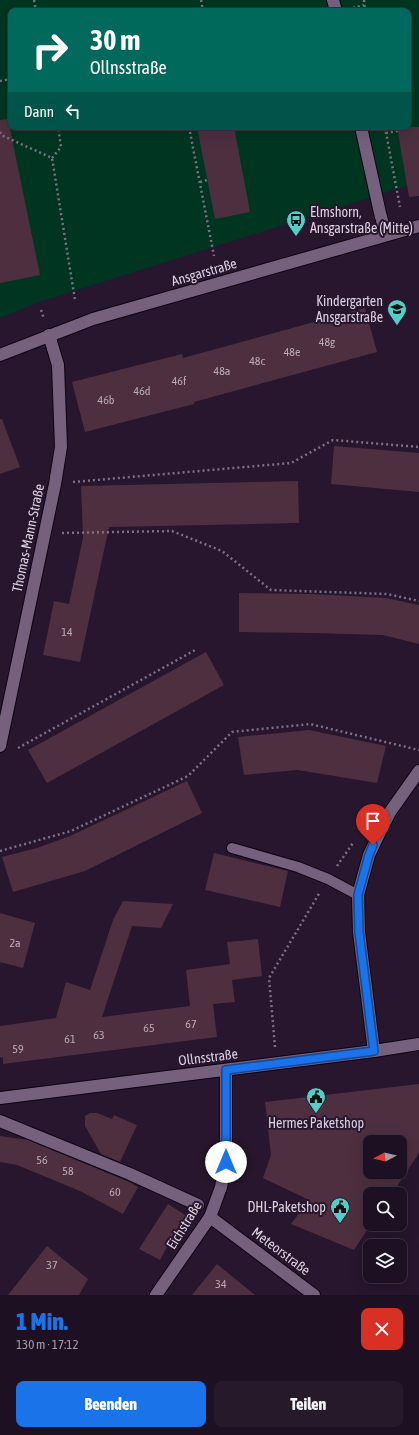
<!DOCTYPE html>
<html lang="de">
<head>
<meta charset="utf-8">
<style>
	:root { --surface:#1d1022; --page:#25192a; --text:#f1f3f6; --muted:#a09da5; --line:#3b3040; --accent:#1a73e8 }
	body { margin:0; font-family:"Asap Condensed",sans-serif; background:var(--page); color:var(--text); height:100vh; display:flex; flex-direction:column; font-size:15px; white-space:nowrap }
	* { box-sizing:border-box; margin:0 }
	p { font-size:13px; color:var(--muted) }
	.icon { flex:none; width:22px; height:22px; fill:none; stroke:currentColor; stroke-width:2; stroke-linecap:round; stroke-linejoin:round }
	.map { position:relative; height:1295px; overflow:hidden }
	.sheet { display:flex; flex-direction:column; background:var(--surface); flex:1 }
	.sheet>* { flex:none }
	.banner { position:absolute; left:8px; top:8px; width:403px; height:122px; border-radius:8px; box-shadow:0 4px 16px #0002,0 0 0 1px var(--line); background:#00695c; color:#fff; overflow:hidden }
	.needle { width:26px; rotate:263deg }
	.fabs { position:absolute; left:363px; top:1135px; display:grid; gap:8px }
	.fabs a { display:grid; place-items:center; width:44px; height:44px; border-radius:8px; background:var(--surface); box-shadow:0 4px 16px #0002,0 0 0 1px var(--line); font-size:20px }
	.pin { position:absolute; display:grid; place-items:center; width:34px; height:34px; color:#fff; margin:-41px -17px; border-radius:50% 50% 50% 0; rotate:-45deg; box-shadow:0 0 4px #0007 }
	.pin .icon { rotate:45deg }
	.me { position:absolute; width:44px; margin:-22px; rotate:0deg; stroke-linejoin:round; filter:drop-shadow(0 0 3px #0008) }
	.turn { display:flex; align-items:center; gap:14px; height:84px; padding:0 16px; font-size:18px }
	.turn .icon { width:52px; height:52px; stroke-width:2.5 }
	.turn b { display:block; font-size:28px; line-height:34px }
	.then { display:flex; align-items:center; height:38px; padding:0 16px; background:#0003; gap:8px; font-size:15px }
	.round { display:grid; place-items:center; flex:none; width:42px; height:42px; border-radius:8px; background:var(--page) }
	.overview { display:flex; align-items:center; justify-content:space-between; height:68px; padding:0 16px }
	h1 { font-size:24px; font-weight:800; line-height:30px; color:var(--accent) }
	.primary-button { display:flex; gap:8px; margin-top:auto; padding:8px 16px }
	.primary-button a { flex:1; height:46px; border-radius:8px; background:var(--accent); color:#fff; font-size:16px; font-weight:800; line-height:46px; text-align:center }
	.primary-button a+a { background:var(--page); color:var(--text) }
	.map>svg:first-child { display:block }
</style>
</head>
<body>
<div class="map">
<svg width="419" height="1295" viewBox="0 0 419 1295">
	<rect width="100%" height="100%" fill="#27162d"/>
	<path fill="#003621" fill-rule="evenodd" d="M0,0H419V182L36,303L0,318ZM11,11H408V127H11Z"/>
	<g fill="#4d2f3f" fill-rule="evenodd">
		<polygon points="8,119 40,275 0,283 0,120"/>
		<polygon points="197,127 234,127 250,212 215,219"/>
		<polygon points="397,127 419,127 419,196 409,197"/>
		<polygon points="365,308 377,352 194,402 194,404 85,432 72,382 182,354 183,358"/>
		<polygon points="0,419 2,419 20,467 0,474"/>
		<polygon points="334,446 419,453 419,492 331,484"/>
		<polygon points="298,481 299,523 109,527 80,662 43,655 54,601 69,604 83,538 81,486"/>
		<polygon points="239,593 311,594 386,598 419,605 419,644 383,635 313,633 239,632"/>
		<polygon points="206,652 224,685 47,783 28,750"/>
		<polygon points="309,730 386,746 377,783 297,770 244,775 238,737"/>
		<polygon points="187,781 202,813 85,871 13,892 2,857 37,848 70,836"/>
		<polygon points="214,853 288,871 280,907 205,890"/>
		<polygon points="123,901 173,904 161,928 132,926 102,1017 190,1006 186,970 230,964 227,942 258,939 262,976 232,980 235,1002 213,1004 217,1037 3,1064 3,1058 0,1057 0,1026 56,1018 66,982 90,990 113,920"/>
		<polygon points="0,913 35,923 23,968 0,962"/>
		<path d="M419,1084V1153L392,1194H370V1224H371L354,1250L291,1224L309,1200L263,1178L271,1155L265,1102ZM370,1142H400V1172H370Z"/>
		<polygon points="90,1113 97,1113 112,1119 114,1115 137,1125 120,1162 101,1154 85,1126 85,1116"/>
		<polygon points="0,1136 28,1140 127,1181 138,1187 123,1214 82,1192 17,1165 0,1162"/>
		<polygon points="168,1204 193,1220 175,1247 169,1243 160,1260 139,1249"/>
		<polygon points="47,1246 88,1279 79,1295 8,1295"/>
		<polygon points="217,1264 255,1295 192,1295"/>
	</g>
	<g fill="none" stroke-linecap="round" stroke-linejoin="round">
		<defs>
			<polyline id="lane" points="232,848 298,867 328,879 358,895"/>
			<g id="street">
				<polyline points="333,0 336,11"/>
				<polyline points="361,127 380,213 386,235"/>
				<polyline points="0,746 55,484 61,447 58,365 49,335"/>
				<polyline points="374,1051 359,932 358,895 369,855 378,836 390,812 419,771"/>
				<polyline points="0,1098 374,1051 419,1044"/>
				<polyline points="0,1121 130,1174 198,1205"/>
				<polyline points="210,1217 314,1295"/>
				<polyline points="156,1295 210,1217 221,1187 226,1162 226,1070"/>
			</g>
			<polyline id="secondary" points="0,355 93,319 419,226"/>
		</defs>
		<use href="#lane" stroke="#0f0215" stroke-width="12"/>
		<use href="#street" stroke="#0f0215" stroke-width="14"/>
		<use href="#secondary" stroke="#0f0215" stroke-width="14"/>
		<g stroke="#7e7083" stroke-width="2.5" stroke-dasharray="2 3" stroke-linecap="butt">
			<polyline points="34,0 36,11"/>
			<polyline points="201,0 203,11"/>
			<polyline points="364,0 365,11"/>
			<polyline points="353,8 364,5"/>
			<polyline points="212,11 216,10"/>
			<polyline points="0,81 11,79"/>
			<polyline points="189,127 214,256"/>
			<polyline points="385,127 400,207"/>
			<polyline points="190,129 197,127"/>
			<polyline points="0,132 1,135 52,158 75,300"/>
			<polyline points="386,133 398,131"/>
			<polyline points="52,158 61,147 58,127"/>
			<polyline points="200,182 207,180"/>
			<polyline points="41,310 44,319"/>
			<polyline points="73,482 291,463 333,440 419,447"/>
			<polyline points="62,533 172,531 222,551 271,590 387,594 419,601"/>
			<polyline points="18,748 197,649"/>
			<polyline points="0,851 71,831 188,776 232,732 310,724 419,750"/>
			<polyline points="337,866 353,843"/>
			<polyline points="275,1047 269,978 320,892"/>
		</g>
		<use href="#lane" stroke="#75617d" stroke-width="10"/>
		<use href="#street" stroke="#75617d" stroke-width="12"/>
		<use href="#secondary" stroke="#75617d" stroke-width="12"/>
	</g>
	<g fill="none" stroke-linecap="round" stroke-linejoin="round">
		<defs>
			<polyline id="route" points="226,1162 226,1070 374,1051 359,932 358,895 369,855 373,845"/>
		</defs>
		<use href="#route" stroke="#114b97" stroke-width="10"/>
		<use href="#route" stroke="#1a73e8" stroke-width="7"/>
	</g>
	<defs>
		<symbol id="bus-pin" viewBox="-11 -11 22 30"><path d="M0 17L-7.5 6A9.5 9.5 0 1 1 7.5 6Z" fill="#54cdc7" stroke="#27162d"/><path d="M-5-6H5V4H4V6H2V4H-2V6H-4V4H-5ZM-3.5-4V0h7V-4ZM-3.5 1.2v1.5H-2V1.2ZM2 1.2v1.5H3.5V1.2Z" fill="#111"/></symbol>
		<symbol id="school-pin" viewBox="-11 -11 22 30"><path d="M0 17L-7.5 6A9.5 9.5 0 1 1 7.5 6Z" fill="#54cdc7" stroke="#27162d"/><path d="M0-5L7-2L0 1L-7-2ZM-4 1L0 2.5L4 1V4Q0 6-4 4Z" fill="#111"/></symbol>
		<symbol id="civic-pin" viewBox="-11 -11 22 30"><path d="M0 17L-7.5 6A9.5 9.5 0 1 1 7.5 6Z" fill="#54cdc7" stroke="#27162d"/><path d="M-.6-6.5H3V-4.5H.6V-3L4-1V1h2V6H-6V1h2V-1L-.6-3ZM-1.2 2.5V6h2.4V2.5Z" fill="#111"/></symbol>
	</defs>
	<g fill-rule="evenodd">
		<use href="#bus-pin" x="285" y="209" width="22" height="30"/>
		<use href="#school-pin" x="386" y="298" width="22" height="30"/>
		<use href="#civic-pin" x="305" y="1086" width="22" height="30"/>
		<use href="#civic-pin" x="329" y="1196" width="22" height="30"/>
	</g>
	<g text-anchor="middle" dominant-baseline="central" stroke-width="4" stroke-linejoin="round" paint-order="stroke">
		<g font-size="12" fill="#b9a9b8">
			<text x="327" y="342">48g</text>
			<text x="292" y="352">48e</text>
			<text x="257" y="361">48c</text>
			<text x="222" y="371">48a</text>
			<text x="179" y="381">46f</text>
			<text x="142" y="391">46d</text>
			<text x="106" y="400">46b</text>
			<text x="67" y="632">14</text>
			<text x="15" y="943">2a</text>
			<text x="191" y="1024">67</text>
			<text x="149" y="1028">65</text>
			<text x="99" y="1035">63</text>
			<text x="70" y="1039">61</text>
			<text x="18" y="1049">59</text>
			<text x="42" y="1160">56</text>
			<text x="68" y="1171">58</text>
			<text x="115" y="1192">60</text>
			<text x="52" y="1265">37</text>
			<text x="221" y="1284">34</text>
		</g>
		<g font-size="14" fill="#ddd2e1" stroke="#27162d" text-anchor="end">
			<text x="310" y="212" text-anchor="start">Elmshorn,<tspan x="310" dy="16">Ansgarstraße (Mitte)</tspan></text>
			<text x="383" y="301">Kindergarten<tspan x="383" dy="16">Ansgarstraße</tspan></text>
			<text x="316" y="1123" text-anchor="middle">Hermes Paketshop</text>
			<text x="326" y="1207">DHL-Paketshop</text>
		</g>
		<g font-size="14" fill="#ddd2e1" stroke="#27162d">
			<text transform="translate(204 272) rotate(-16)">Ansgarstraße</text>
			<text transform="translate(28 538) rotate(-78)">Thomas-Mann-Straße</text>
			<text transform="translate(208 1057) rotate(-7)">Ollnsstraße</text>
			<text transform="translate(184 1225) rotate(-58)">Eichstraße</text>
			<text transform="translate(281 1251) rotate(37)">Meteorstraße</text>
		</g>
	</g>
</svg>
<div class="fabs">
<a><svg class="needle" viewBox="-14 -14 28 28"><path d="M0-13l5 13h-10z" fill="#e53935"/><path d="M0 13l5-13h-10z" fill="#a09da5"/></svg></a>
<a><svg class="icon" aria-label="search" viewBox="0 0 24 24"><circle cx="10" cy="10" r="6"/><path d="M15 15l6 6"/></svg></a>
<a><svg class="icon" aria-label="layers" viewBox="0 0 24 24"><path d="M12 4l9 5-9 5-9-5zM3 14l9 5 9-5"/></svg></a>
</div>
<div class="pin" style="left:373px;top:845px;background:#d93025"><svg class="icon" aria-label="arrive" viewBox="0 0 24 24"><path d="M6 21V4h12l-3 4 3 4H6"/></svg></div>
<svg class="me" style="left:226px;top:1162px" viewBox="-20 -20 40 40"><circle r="19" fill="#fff"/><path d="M0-13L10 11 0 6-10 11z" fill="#1a73e8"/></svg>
<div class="banner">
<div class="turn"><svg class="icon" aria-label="right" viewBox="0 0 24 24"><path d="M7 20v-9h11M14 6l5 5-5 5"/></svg><div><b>30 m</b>Ollnsstraße</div></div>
<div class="then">Dann<svg class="icon" aria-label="left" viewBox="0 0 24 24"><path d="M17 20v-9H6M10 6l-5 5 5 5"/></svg></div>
</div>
</div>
<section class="sheet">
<div class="overview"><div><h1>1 Min.</h1><p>130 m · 17:12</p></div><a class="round" style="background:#d93025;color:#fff"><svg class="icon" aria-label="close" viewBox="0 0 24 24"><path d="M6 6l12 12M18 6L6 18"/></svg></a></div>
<div class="primary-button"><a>Beenden</a><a>Teilen</a></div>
</section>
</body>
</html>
